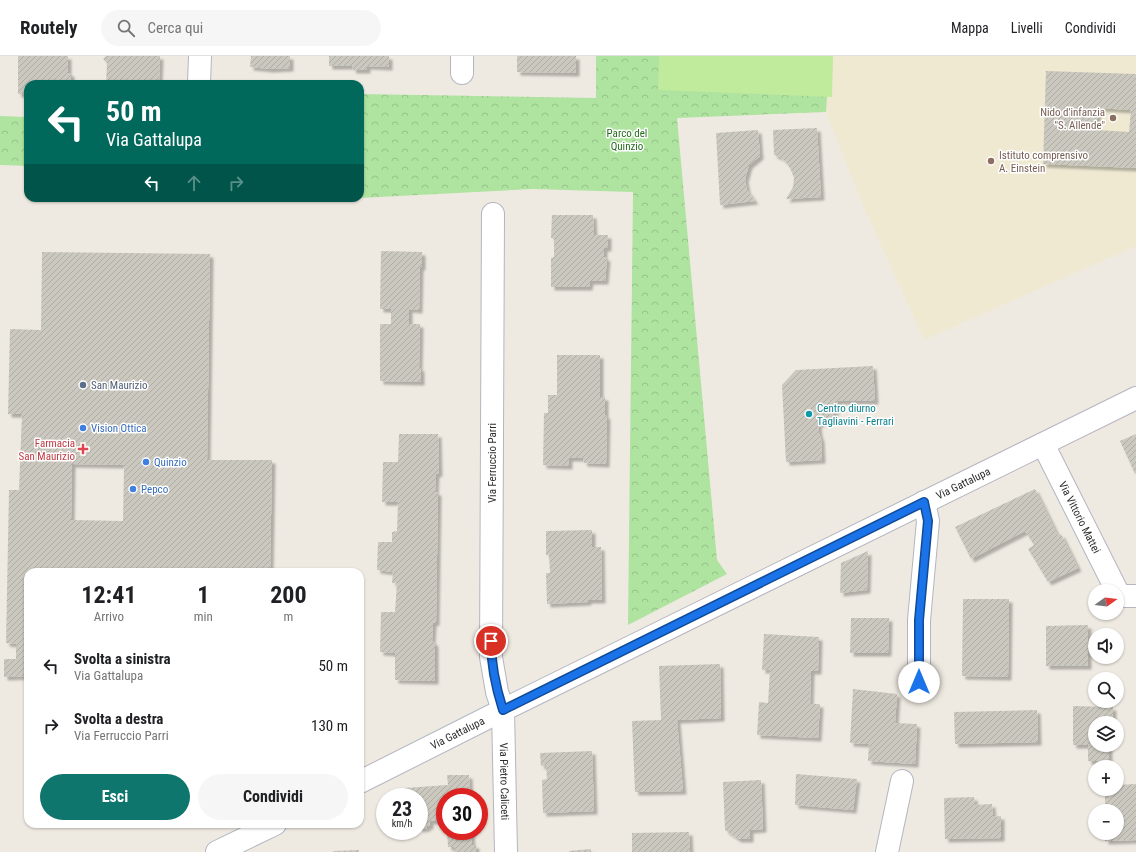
<!DOCTYPE html>
<html lang="it">
<head>
<meta charset="utf-8">
<style>
	:root { --surface:#fff; --page:#f6f6f6; --text:#202124; --muted:#757577; --line:#e0e0e0; --accent:#0f766e }
	body { margin:0; font-family:"Roboto Condensed",sans-serif; background:var(--page); color:var(--text); height:100vh; display:flex; flex-direction:column; font-size:15px; white-space:nowrap }
	* { box-sizing:border-box; margin:0 }
	p { font-size:13px; color:var(--muted) }
	.icon { flex:none; width:22px; height:22px; fill:none; stroke:currentColor; stroke-width:2; stroke-linecap:round; stroke-linejoin:round }
	.map { position:relative; flex:1; overflow:hidden }
	.sheet { position:absolute; left:24px; top:512px; width:340px; height:260px; display:flex; flex-direction:column; background:var(--surface); border-radius:12px; box-shadow:0 1px 3px #0004 }
	.sheet>* { flex:none }
	.banner { position:absolute; left:24px; top:24px; width:340px; height:122px; border-radius:12px; box-shadow:0 1px 3px #0004; background:#00695c; color:#fff; overflow:hidden }
	.needle { width:26px; rotate:75deg }
	.fabs { position:absolute; left:1088px; top:528px; display:grid; gap:8px }
	.fabs a { display:grid; place-items:center; width:36px; height:36px; border-radius:50%; background:var(--surface); box-shadow:0 1px 3px #0004; font-size:20px }
	.speed { position:absolute; left:376px; top:732px; display:flex; gap:8px; font-size:20px; font-weight:700; text-align:center }
	.speed>* { display:grid; place-content:center; width:52px; height:52px; border-radius:50%; background:var(--surface); box-shadow:0 1px 3px #0004; line-height:1 }
	.speed small { font-size:10px; font-weight:400 }
	.speed .limit { border:6px solid #d22; background:#fff; color:#111 }
	.pin { position:absolute; display:grid; place-items:center; width:34px; height:34px; color:#fff; margin:-17px; border:2px solid #fff; border-radius:50%; box-shadow:0 1px 4px #0007 }
	.me { position:absolute; width:44px; margin:-22px; rotate:0deg; stroke-linejoin:round; filter:drop-shadow(0 0 3px #0008) }
	.turn { display:flex; align-items:center; gap:14px; height:84px; padding:0 16px; font-size:18px }
	.turn .icon { width:52px; height:52px; stroke-width:2.5 }
	.turn b { display:block; font-size:28px; line-height:34px }
	.lanes { display:flex; align-items:center; height:38px; padding:0 16px; background:#0003; justify-content:center; gap:20px; direction:ltr }
	.lanes .off { opacity:.35 }
	.eta { display:flex; justify-content:space-evenly; align-items:center; height:68px; text-align:center }
	.eta b { font-size:24px; font-weight:700; line-height:28px }
	.action { display:flex; gap:8px; margin-top:auto; padding:8px 16px }
	.action a { flex:1; height:46px; border-radius:24px; background:var(--accent); color:#fff; font-size:16px; font-weight:700; line-height:46px; text-align:center }
	.action a+a { background:var(--page); color:var(--text) }
	ul { padding:0; list-style:none }
	li { display:flex; align-items:center; gap:12px; height:60px; padding:0 16px }
	li div { flex:1 }
	li b { display:block; font-size:15px }
	li em { font-style:normal }
	header { display:flex; align-items:center; gap:24px; box-sizing:border-box; height:56px; padding:0 20px; background:var(--surface); border-bottom:1px solid var(--line) }
	header strong { font-size:19px }
	nav { display:flex; gap:22px; margin-inline-start:auto; font-size:14px }
	.search { width:280px; height:36px; background:var(--page); display:flex; align-items:center; gap:10px; box-sizing:border-box; padding:0 14px; border-radius:22px; color:var(--muted); font-size:15px }
	.map>svg:first-child { display:block }
</style>
</head>
<body>
<header>
<strong>Routely</strong>
<div class="search"><svg class="icon" aria-label="search" viewBox="0 0 24 24"><circle cx="10" cy="10" r="6"/><path d="M15 15l6 6"/></svg>Cerca qui</div>
<nav><a>Mappa</a><a>Livelli</a><a>Condividi</a></nav>
</header>
<div class="map">
<svg width="1136" height="796" viewBox="0 0 1136 796">
	<defs>
		<pattern id="park-crowns" width="20" height="18" patternUnits="userSpaceOnUse"><rect width="20" height="18" fill="#afe3a0"/><path d="M2 6a3 3 0 1 1 6 0M12 15a3 3 0 1 1 6 0" fill="none" stroke="#97c38a"/></pattern>
		<pattern id="building-hatch" width="6" height="6" patternUnits="userSpaceOnUse"><rect width="6" height="6" fill="#cbc8bf"/><path d="M-1 1l2-2M0 6l6-6M5 7l2-2" fill="none" stroke="#afaca4"/></pattern>
		<filter id="shadow"><feDropShadow dx="3.5" dy="3.5" stdDeviation="1" flood-color="#0004"/></filter>
	</defs>
	<rect width="100%" height="100%" fill="#efeae1"/>
	<polygon fill="#efe9d2" points="830,0 1136,0 1136,190 924,284 865,154 826,56"/>
	<g fill="url(#park-crowns)">
		<polygon points="596,0 830,0 826,56 677,62 717,504 727,518 628,569 633,136 532,133 360,142 360,38 596,42"/>
		<polygon points="0,60 28,61 28,110 0,109"/>
	</g>
	<polygon fill="#c0ea9c" points="659,0 833,0 832,41 658,34"/>
	<g fill="url(#building-hatch)" fill-rule="evenodd" filter="url(#shadow)">
		<polygon points="18,0 68,0 68,17 71,17 71,28 28,28 28,38 18,38"/>
		<polygon points="106,0 160,0 159,25 131,24 131,28 106,28 107,7 103,3"/>
		<polygon points="251,0 290,0 290,12 270,13 250,11"/>
		<polygon points="329,0 389,0 389,11 367,10 367,14 353,14 352,10 329,10"/>
		<polygon points="517,0 576,0 576,17 517,16"/>
		<path d="M1046,15L1136,18V112L1043,108ZM1098,52L1131,54L1129,76L1096,74Z"/>
		<polygon points="817,72 821,141 786,143 793,131 794,122 791,114 787,107 780,101 774,99 773,74"/>
		<polygon points="758,74 760,100 749,109 745,123 747,134 755,145 720,149 716,77"/>
		<polygon points="552,159 593,159 594,179 608,179 608,192 604,192 604,201 607,202 605,225 590,225 589,231 551,231 551,202 554,201 554,183 551,182"/>
		<polygon points="381,195 422,196 422,211 420,211 419,254 409,253 409,268 420,268 419,312 421,312 421,326 380,325 380,268 391,268 391,253 380,253"/>
		<path d="M42,196L210,198L207,404H272L270,516H28V620L4,621V603H16V588L6,587L9,434H19L22,358H8L10,273L41,274ZM72,408L124,409L123,465L71,464Z"/>
		<polygon points="557,299 600,299 600,341 605,341 605,360 607,359 606,408 584,407 583,402 569,402 569,410 543,409 544,357 548,357 548,339 557,339"/>
		<polygon points="873,310 875,345 838,345 836,354 831,361 824,366 818,368 819,377 821,383 822,404 786,406 782,329 796,314"/>
		<polygon points="399,378 438,378 439,417 436,418 435,436 438,436 436,566 433,567 432,585 435,587 435,625 395,624 395,597 380,596 381,556 395,556 397,527 392,527 393,516 377,514 378,486 392,486 392,476 397,475 398,446 382,446 383,406 398,406"/>
		<polygon points="1136,378 1136,417 1135,418 1120,385"/>
		<polygon points="1035,433 1058,480 1061,478 1078,512 1048,526 1028,493 1034,489 1025,475 971,503 955,471"/>
		<polygon points="592,474 592,491 601,491 602,544 588,544 588,546 547,548 546,517 550,517 549,499 546,499 546,475"/>
		<polygon points="868,495 867,534 840,537 841,507"/>
		<polygon points="963,543 1009,543 1008,621 962,620"/>
		<polygon points="851,562 889,562 888,597 850,597"/>
		<polygon points="1088,569 1088,610 1046,610 1046,570"/>
		<polygon points="764,578 819,581 818,615 811,615 810,648 820,648 818,682 757,679 759,646 768,647 770,614 762,614"/>
		<polygon points="720,608 721,662 677,664 683,735 635,736 632,665 661,664 659,610"/>
		<polygon points="853,633 897,638 895,667 917,668 915,708 868,705 869,688 850,687"/>
		<polygon points="1073,650 1113,651 1113,667 1095,667 1095,689 1109,689 1109,705 1088,705 1088,689 1073,689"/>
		<polygon points="1037,654 1038,686 955,688 954,656"/>
		<polygon points="592,695 594,755 543,757 542,724 547,723 546,709 541,710 540,697"/>
		<polygon points="796,718 857,723 853,754 795,749"/>
		<polygon points="447,719 469,719 470,741 445,741 445,764 430,765 430,770 427,770 427,772 419,773 419,741 405,741 405,732 448,729"/>
		<polygon points="761,724 763,773 750,774 750,783 738,783 725,774 723,726"/>
		<polygon points="1136,728 1136,784 1105,785 1105,777 1117,777 1117,755 1105,755 1105,733 1117,733 1117,729"/>
		<polygon points="974,741 975,749 992,748 993,761 1001,760 1001,782 945,783 944,742"/>
		<polygon points="447,775 471,775 472,789 476,789 476,796 454,796 454,791 448,791"/>
		<polygon points="689,776 690,796 632,796 632,777"/>
		<polygon points="591,793 591,796 569,796 569,795"/>
		<polygon points="359,794 359,796 333,796 333,795"/>
	</g>
	<g fill="none" stroke-linecap="round" stroke-linejoin="round">
		<defs>
			<g id="minor">
				<polyline points="462,17 462,0"/>
				<polyline points="199,28 200,0"/>
				<path id="s1" d="M493,158L491,601L497,636L503,654L506,796"/>
				<path id="s2" d="M1043,388L1117,535"/>
				<polyline points="1117,535 1119,540 1136,540"/>
				<polyline points="919,626 919,564 928,465 924,446"/>
				<path id="s3" d="M360,726L503,654L1136,342"/>
				<polyline points="217,796 275,768"/>
				<polyline points="887,796 902,725"/>
			</g>
		</defs>
		<use href="#minor" stroke="#b4b5c1" stroke-width="24"/>
		<use href="#minor" stroke="#fff" stroke-width="22"/>
	</g>
	<g fill="none" stroke-linecap="round" stroke-linejoin="round">
		<defs>
			<path id="route" d="M491,585C491,609 496,632 503,654L924,446L928,465L919,564V626"/>
		</defs>
		<use href="#route" stroke="#114b97" stroke-width="10"/>
		<use href="#route" stroke="#1a73e8" stroke-width="7"/>
	</g>
	<g fill="#8d6e63" stroke="#fff" stroke-width="1.5">
		<circle cx="1113" cy="62" r="4"/>
		<circle cx="991" cy="105" r="4"/>
	</g>
	<circle fill="#5c6f8a" stroke="#fff" stroke-width="1.5" cx="83" cy="329" r="4"/>
	<circle fill="#0f9aa8" stroke="#fff" stroke-width="1.5" cx="809" cy="358" r="4"/>
	<g fill="#3f7fe0" stroke="#fff" stroke-width="1.5">
		<circle cx="83" cy="372" r="4"/>
		<circle cx="146" cy="406" r="4"/>
		<circle cx="133" cy="433" r="4"/>
	</g>
	<path fill="#e0444e" stroke="#fff" stroke-width="1.5" d="M81 387h4v4h4v4h-4v4h-4v-4h-4v-4h4z"/>
	<g text-anchor="middle" dominant-baseline="central" stroke-width="3" stroke-linejoin="round" paint-order="stroke">
		<g font-size="11" fill="#785e54" stroke="#fff" text-anchor="end">
			<text x="1105" y="56">Nido d'infanzia<tspan x="1105" dy="13">"S. Allende"</tspan></text>
			<text x="999" y="99" text-anchor="start">Istituto comprensivo<tspan x="999" dy="13">A. Einstein</tspan></text>
		</g>
		<g font-size="11" fill="#246c1d" stroke="#fff">
			<text x="627" y="77">Parco del<tspan x="627" dy="13">Quinzio</tspan></text>
		</g>
		<g font-size="11" fill="#4e5e75" stroke="#fff" text-anchor="start">
			<text x="91" y="329">San Maurizio</text>
		</g>
		<g font-size="11" fill="#0d838f" stroke="#fff" text-anchor="start">
			<text x="817" y="352">Centro diurno<tspan x="817" dy="13">Tagliavini - Ferrari</tspan></text>
		</g>
		<g font-size="11" fill="#366cbe" stroke="#fff" text-anchor="start">
			<text x="91" y="372">Vision Ottica</text>
			<text x="154" y="406">Quinzio</text>
			<text x="141" y="433">Pepco</text>
		</g>
		<g font-size="11" fill="#be3a42" stroke="#fff" text-anchor="end">
			<text x="75" y="387">Farmacia<tspan x="75" dy="13">San Maurizio</tspan></text>
		</g>
		<g font-size="11" fill="#2e2e2e" stroke="#fff">
			<text transform="translate(492 407) rotate(-90)">Via Ferruccio Parri</text>
			<text stroke="none"><textPath href="#s3" startOffset="673">Via Gattalupa</textPath></text>
			<text stroke="none"><textPath href="#s2" startOffset="82">Via Vittorio Mattei</textPath></text>
			<text stroke="none"><textPath href="#s3" startOffset="109">Via Gattalupa</textPath></text>
			<text stroke="none"><textPath href="#s1" startOffset="569">Via Pietro Caliceti</textPath></text>
		</g>
	</g>
</svg>
<div class="fabs">
<a><svg class="needle" viewBox="-14 -14 28 28"><path d="M0-13l5 13h-10z" fill="#e53935"/><path d="M0 13l5-13h-10z" fill="#757577"/></svg></a>
<a><svg class="icon" aria-label="sound" viewBox="0 0 24 24"><path d="M4 9h4l5-4v14l-5-4H4zM17 9q2 3 0 6"/></svg></a>
<a><svg class="icon" aria-label="search" viewBox="0 0 24 24"><circle cx="10" cy="10" r="6"/><path d="M15 15l6 6"/></svg></a>
<a><svg class="icon" aria-label="layers" viewBox="0 0 24 24"><path d="M12 4l9 5-9 5-9-5zM3 14l9 5 9-5"/></svg></a>
<a>+</a>
<a>−</a>
</div>
<div class="speed"><div>23<small>km/h</small></div><div class="limit">30</div></div>
<div class="pin" style="left:491px;top:585px;background:#d93025"><svg class="icon" aria-label="arrive" viewBox="0 0 24 24"><path d="M6 21V4h12l-3 4 3 4H6"/></svg></div>
<svg class="me" style="left:919px;top:626px" viewBox="-20 -20 40 40"><circle r="19" fill="#fff"/><path d="M0-13L10 11 0 6-10 11z" fill="#1a73e8"/></svg>
<div class="banner">
<div class="turn"><svg class="icon" aria-label="left" viewBox="0 0 24 24"><path d="M17 20v-9H6M10 6l-5 5 5 5"/></svg><div><b>50 m</b>Via Gattalupa</div></div>
<div class="lanes"><svg class="icon" aria-label="left" viewBox="0 0 24 24"><path d="M17 20v-9H6M10 6l-5 5 5 5"/></svg><svg class="icon off" aria-label="ahead" viewBox="0 0 24 24"><path d="M12 20V5M6 11l6-6 6 6"/></svg><svg class="icon off" aria-label="right" viewBox="0 0 24 24"><path d="M7 20v-9h11M14 6l5 5-5 5"/></svg></div>
</div>
<section class="sheet">
<div class="eta">
<div><b>12:41</b><p>Arrivo</p></div>
<div><b>1</b><p>min</p></div>
<div><b>200</b><p>m</p></div>
</div>
<ul>
<li><svg class="icon" aria-label="left" viewBox="0 0 24 24"><path d="M17 20v-9H6M10 6l-5 5 5 5"/></svg><div><b>Svolta a sinistra</b><p>Via Gattalupa</p></div><em>50 m</em></li>
<li><svg class="icon" aria-label="right" viewBox="0 0 24 24"><path d="M7 20v-9h11M14 6l5 5-5 5"/></svg><div><b>Svolta a destra</b><p>Via Ferruccio Parri</p></div><em>130 m</em></li>
</ul>
<div class="action"><a>Esci</a><a>Condividi</a></div>
</section>
</div>
</body>
</html>
